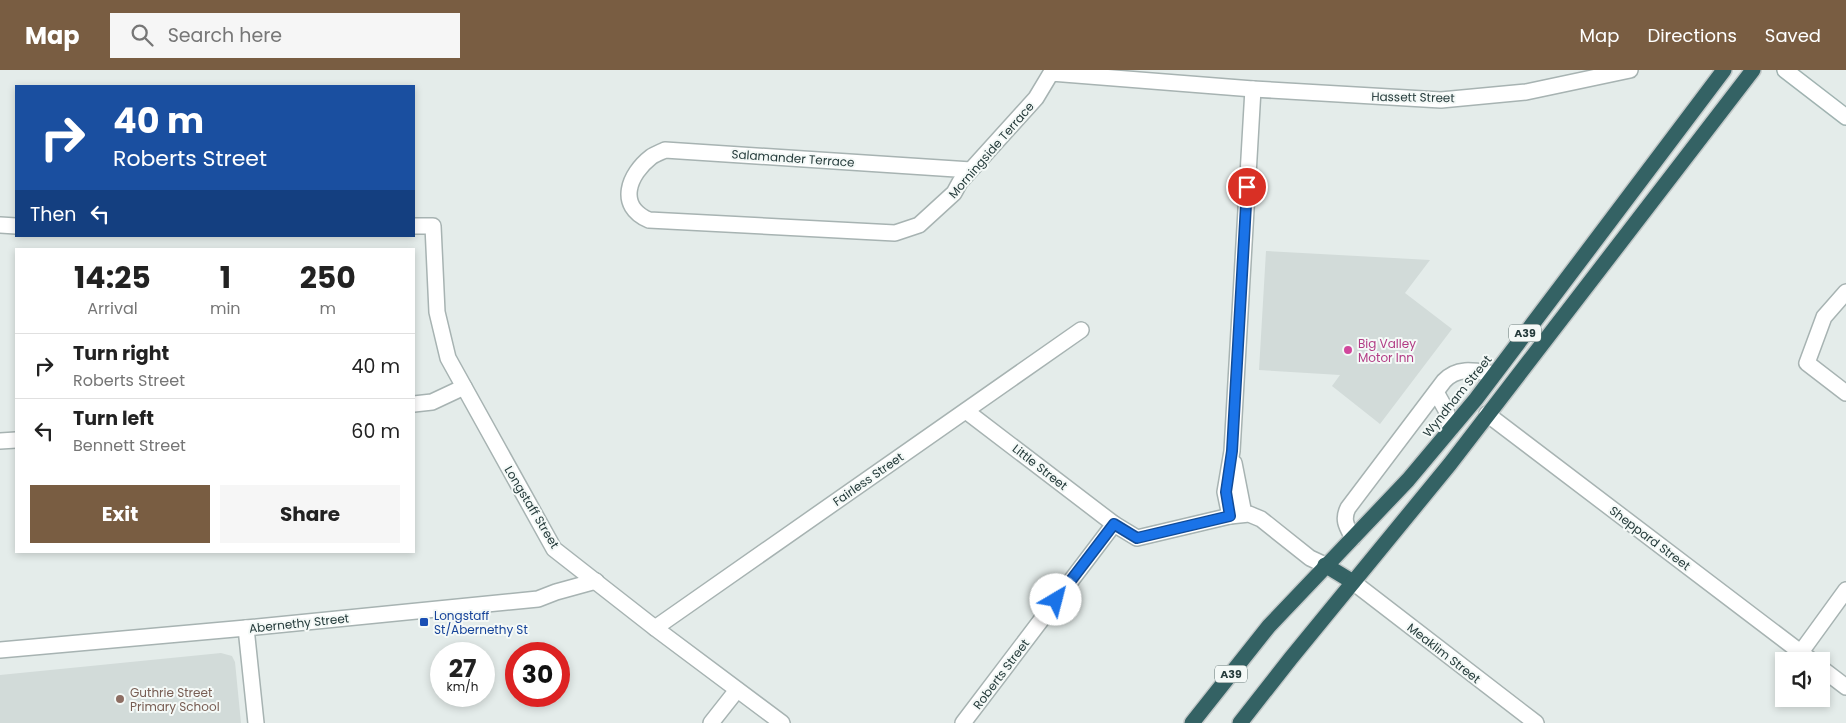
<!DOCTYPE html>
<html lang="en">
<head>
<meta charset="utf-8">
<style>
	:root { --surface:#fff; --page:#f6f6f6; --text:#222; --muted:#767676; --line:#e0e0e0; --accent:#795d42 }
	body { margin:0; font-family:Poppins,sans-serif; background:var(--page); color:var(--text); height:100vh; display:flex; flex-direction:column; font-size:19px; white-space:nowrap }
	* { box-sizing:border-box; margin:0 }
	p { font-size:16px; color:var(--muted) }
	.icon { flex:none; width:28px; height:28px; fill:none; stroke:currentColor; stroke-width:2; stroke-linecap:round; stroke-linejoin:round }
	.map { position:relative; flex:1; overflow:hidden }
	.panel { position:absolute; left:15px; top:178px; width:400px; height:305px; display:flex; flex-direction:column; background:var(--surface); border-radius:0px; box-shadow:0 2px 8px #0003 }
	.panel>* { flex:none }
	.top-card { position:absolute; left:15px; top:15px; width:400px; height:152px; border-radius:0px; box-shadow:0 2px 8px #0003; background:#1a4fa0; color:#fff; overflow:hidden }
	.buttons { position:absolute; left:1775px; top:582px; display:grid; gap:10px }
	.buttons a { display:grid; place-items:center; width:55px; height:55px; border-radius:0px; background:var(--surface); box-shadow:0 2px 8px #0003; font-size:25px }
	.speed { position:absolute; left:430px; top:572px; display:flex; gap:10px; font-size:25px; font-weight:700; text-align:center }
	.speed>* { display:grid; place-content:center; width:65px; height:65px; border-radius:50%; background:var(--surface); box-shadow:0 2px 8px #0003; line-height:1 }
	.speed small { font-size:12px; font-weight:400 }
	.speed .limit { border:8px solid #d22; background:#fff; color:#111 }
	.pin { position:absolute; display:grid; place-items:center; width:42px; height:42px; color:#fff; margin:-21px; border:2px solid #fff; border-radius:50%; box-shadow:0 1px 5px #0007 }
	.me { position:absolute; width:55px; margin:-28px; rotate:37deg; stroke-linejoin:round; filter:drop-shadow(0 0 4px #0008) }
	.turn { display:flex; align-items:center; gap:18px; height:105px; padding:0 15px; font-size:22px }
	.turn .icon { width:65px; height:65px; stroke-width:2.5 }
	.turn b { display:block; font-size:35px; line-height:42px }
	.then { display:flex; align-items:center; height:48px; padding:0 15px; background:#0003; gap:10px; font-size:19px }
	.eta { display:flex; justify-content:space-evenly; align-items:center; height:85px; text-align:center }
	.eta b { font-size:30px; font-weight:700; line-height:35px }
	.primary-button { display:flex; gap:10px; margin-top:auto; padding:10px 15px }
	.primary-button a { flex:1; height:58px; border-radius:0px; background:var(--accent); color:#fff; font-size:20px; font-weight:700; line-height:58px; text-align:center }
	.primary-button a+a { background:var(--page); color:var(--text) }
	ul { padding:0; list-style:none }
	li { display:flex; align-items:center; gap:15px; height:65px; padding:0 15px; border-top:1px solid var(--line) }
	li div { flex:1 }
	li b { display:block; font-size:19px }
	li em { font-style:normal }
	header { display:flex; align-items:center; gap:30px; box-sizing:border-box; height:70px; padding:0 25px; background:var(--accent); color:#fff }
	header strong { font-size:24px }
	nav { display:flex; gap:28px; margin-inline-start:auto; font-size:18px }
	.search { width:350px; height:45px; background:var(--page); display:flex; align-items:center; gap:12px; box-sizing:border-box; padding:0 18px; border-radius:0px; color:var(--muted); font-size:19px }
	.map>svg:first-child { display:block }
</style>
</head>
<body>
<header>
<strong>Map</strong>
<div class="search"><svg class="icon" aria-label="search" viewBox="0 0 24 24"><circle cx="10" cy="10" r="6"/><path d="M15 15l6 6"/></svg>Search here</div>
<nav><a>Map</a><a>Directions</a><a>Saved</a></nav>
</header>
<div class="map">
<svg width="1846" height="653" viewBox="0 0 1846 653">
	<rect width="100%" height="100%" fill="#e4ecea"/>
	<g fill="#d2dbd9">
		<polygon points="1266,181 1430,190 1405,223 1452,259 1380,354 1332,316 1340,305 1259,300"/>
		<polygon points="221,583 232,586 235,592 241,653 0,653 0,605"/>
	</g>
	<g fill="none" stroke-linecap="round" stroke-linejoin="round">
		<defs>
			<g id="street">
				<path d="M971,100L665,80C661,82 655,84 651,87C629,104 616,136 649,150L895,163L919,155L954,123L960,112L1036,28L1051,3L1253,19L1441,30L1526,22L1630,0"/>
				<polyline points="0,155 16,156"/>
				<polyline points="414,156 433,156 437,242 448,288 554,479 655,558 782,653"/>
				<polyline points="1846,222 1824,247 1807,293 1846,323"/>
				<polyline points="1436,322 1446,340 1450,360"/>
				<polyline points="414,334 432,332 464,317"/>
				<polyline points="966,341 1114,454"/>
				<polyline points="1487,344 1812,591"/>
				<polyline points="0,371 16,370"/>
				<polyline points="1234,393 1244,444"/>
				<polyline points="1230,446 1225,422 1232,381 1253,19"/>
				<path d="M1353,468C1347,457 1342,450 1348,438L1444,311C1458,296 1476,301 1494,304"/>
				<polyline points="1353,512 1536,653"/>
				<polyline points="246,558 256,653"/>
				<polyline points="655,558 1081,260"/>
				<polyline points="0,580 246,558 538,529 556,522 596,511"/>
				<polyline points="1801,582 1846,520"/>
				<polyline points="1821,598 1846,617"/>
				<polyline points="711,653 737,620"/>
				<polyline points="963,653 1114,454 1137,468 1230,446 1249,444 1261,449 1310,488 1325,495"/>
			</g>
			<polyline id="secondary" points="1785,0 1846,47"/>
			<g id="highway">
				<polyline points="1325,495 1353,512"/>
				<polyline points="1192,653 1269,556 1408,410 1476,329 1724,0"/>
				<polyline points="1240,653 1291,588 1450,394 1753,0"/>
			</g>
		</defs>
		<use href="#street" stroke="#a7b3b2" stroke-width="18"/>
		<use href="#secondary" stroke="#a0b3b1" stroke-width="18"/>
		<use href="#highway" stroke="#c2c8c8" stroke-width="18"/>
		<use href="#street" stroke="#fff" stroke-width="15"/>
		<use href="#secondary" stroke="#fff" stroke-width="15"/>
		<use href="#highway" stroke="#346264" stroke-width="15"/>
	</g>
	<g fill="none" stroke-linecap="round" stroke-linejoin="round">
		<defs>
			<polyline id="route" points="1056,530 1114,454 1137,468 1230,446 1226,422 1232,381 1247,117"/>
		</defs>
		<use href="#route" stroke="#114b97" stroke-width="12"/>
		<use href="#route" stroke="#1a73e8" stroke-width="9"/>
	</g>
	<circle fill="#d1479c" stroke="#f4f9f7" stroke-width="2" cx="1348" cy="280" r="5"/>
	<rect fill="#1a4fb4" stroke="#f4f9f7" stroke-width="2" x="419" y="547" width="10" height="10" rx="2.5"/>
	<circle fill="#8d6e63" stroke="#f4f9f7" stroke-width="2" cx="120" cy="629" r="5"/>
	<g text-anchor="middle" dominant-baseline="central" stroke-width="4" stroke-linejoin="round" paint-order="stroke">
		<g fill="#f4f9f7" stroke="#637473" stroke-width="1">
			<rect x="1509" y="254.5" width="32" height="17" rx="4"/>
			<rect x="1215" y="595.5" width="32" height="17" rx="4"/>
		</g>
		<g font-size="11" font-weight="bold" fill="#253b3b">
			<text x="1525" y="263">A39</text>
			<text x="1231" y="604">A39</text>
		</g>
		<g font-size="12" fill="#253b3b" stroke="#f4f9f7">
			<text transform="translate(1413 27) rotate(1)">Hassett Street</text>
			<text transform="translate(991 80) rotate(-49)">Morningside Terrace</text>
			<text transform="translate(793 88) rotate(4)">Salamander Terrace</text>
			<text transform="translate(1457 326) rotate(-51)">Wyndham Street</text>
			<text transform="translate(1040 397) rotate(38)">Little Street</text>
			<text transform="translate(868 409) rotate(-35)">Fairless Street</text>
			<text transform="translate(532 437) rotate(59)">Longstaff Street</text>
			<text transform="translate(1650 468) rotate(37)">Sheppard Street</text>
			<text transform="translate(299 553) rotate(-6)">Abernethy Street</text>
			<text transform="translate(1444 583) rotate(38)">Meaklim Street</text>
			<text transform="translate(1001 604) rotate(-53)">Roberts Street</text>
		</g>
		<g font-size="12" fill="#b23c85" stroke="#f4f9f7" text-anchor="start">
			<text x="1358" y="273">Big Valley<tspan x="1358" dy="14">Motor Inn</tspan></text>
		</g>
		<g font-size="12" fill="#164399" stroke="#f4f9f7" text-anchor="start">
			<text x="434" y="545">Longstaff<tspan x="434" dy="14">St/Abernethy St</tspan></text>
		</g>
		<g font-size="12" fill="#785e54" stroke="#f4f9f7" text-anchor="start">
			<text x="130" y="622">Guthrie Street<tspan x="130" dy="14">Primary School</tspan></text>
		</g>
	</g>
</svg>
<div class="buttons">
<a><svg class="icon" aria-label="sound" viewBox="0 0 24 24"><path d="M4 9h4l5-4v14l-5-4H4zM17 9q2 3 0 6"/></svg></a>
</div>
<div class="speed"><div>27<small>km/h</small></div><div class="limit">30</div></div>
<div class="pin" style="left:1247px;top:117px;background:#d93025"><svg class="icon" aria-label="arrive" viewBox="0 0 24 24"><path d="M6 21V4h12l-3 4 3 4H6"/></svg></div>
<svg class="me" style="left:1056px;top:530px" viewBox="-20 -20 40 40"><circle r="19" fill="#fff"/><path d="M0-13L10 11 0 6-10 11z" fill="#1a73e8"/></svg>
<div class="top-card">
<div class="turn"><svg class="icon" aria-label="right" viewBox="0 0 24 24"><path d="M7 20v-9h11M14 6l5 5-5 5"/></svg><div><b>40 m</b>Roberts Street</div></div>
<div class="then">Then<svg class="icon" aria-label="left" viewBox="0 0 24 24"><path d="M17 20v-9H6M10 6l-5 5 5 5"/></svg></div>
</div>
<section class="panel">
<div class="eta">
<div><b>14:25</b><p>Arrival</p></div>
<div><b>1</b><p>min</p></div>
<div><b>250</b><p>m</p></div>
</div>
<ul>
<li><svg class="icon" aria-label="right" viewBox="0 0 24 24"><path d="M7 20v-9h11M14 6l5 5-5 5"/></svg><div><b>Turn right</b><p>Roberts Street</p></div><em>40 m</em></li>
<li><svg class="icon" aria-label="left" viewBox="0 0 24 24"><path d="M17 20v-9H6M10 6l-5 5 5 5"/></svg><div><b>Turn left</b><p>Bennett Street</p></div><em>60 m</em></li>
</ul>
<div class="primary-button"><a>Exit</a><a>Share</a></div>
</section>
</div>
</body>
</html>
